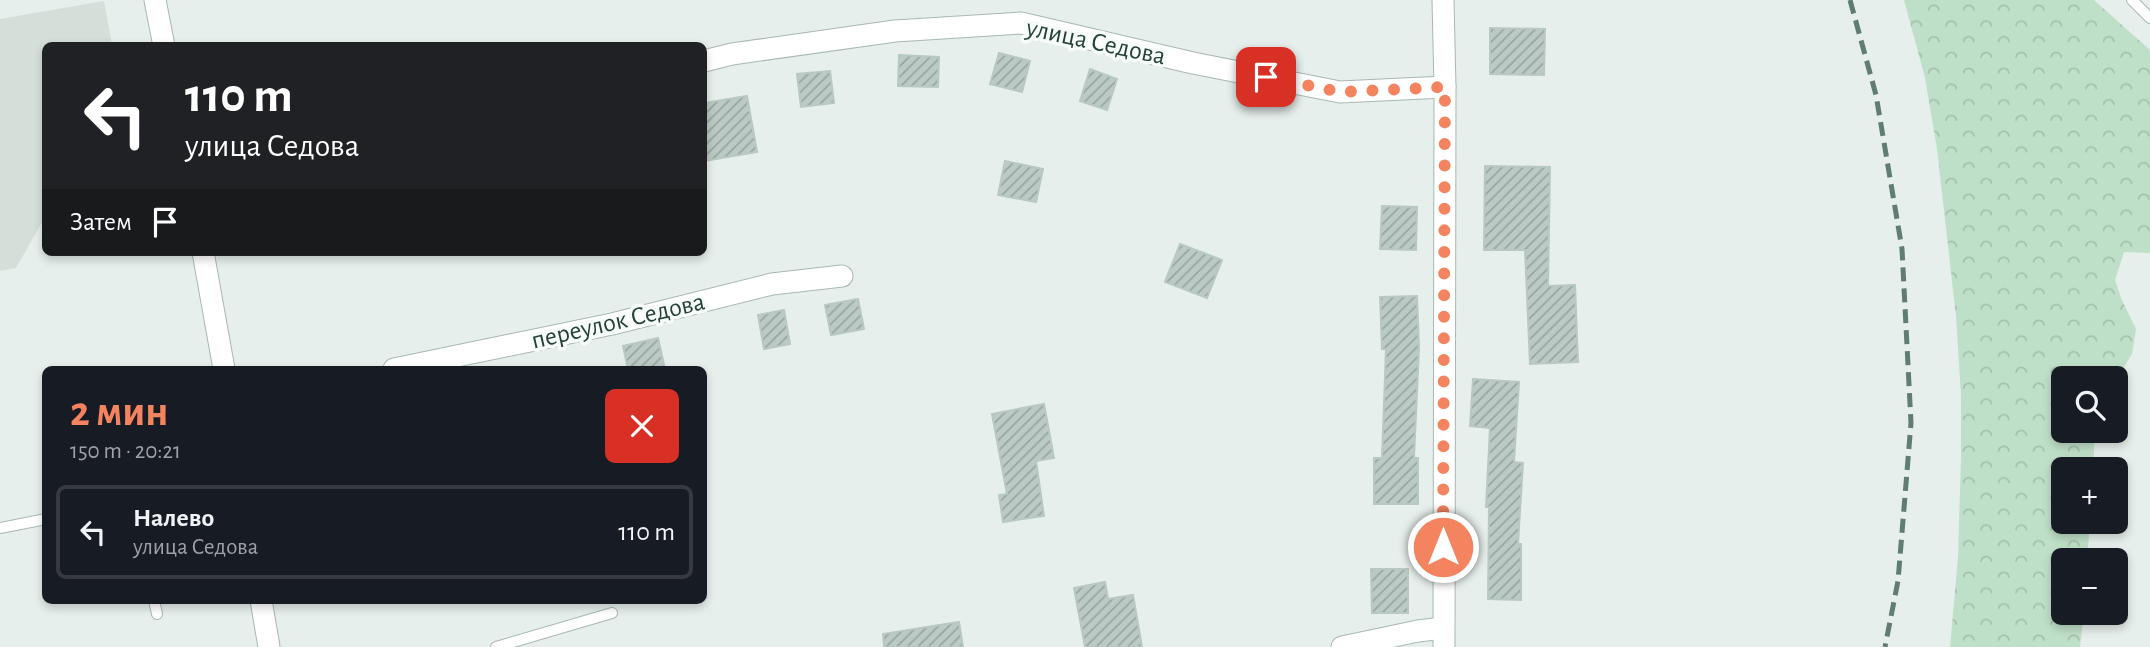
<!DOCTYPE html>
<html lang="ru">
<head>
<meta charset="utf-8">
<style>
	:root { --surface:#171b24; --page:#20242c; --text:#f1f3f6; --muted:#9ea1a6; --line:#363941; --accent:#f4845f }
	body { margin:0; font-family:"Alegreya Sans",sans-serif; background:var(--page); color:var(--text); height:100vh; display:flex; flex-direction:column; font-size:26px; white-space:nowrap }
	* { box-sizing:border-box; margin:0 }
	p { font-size:23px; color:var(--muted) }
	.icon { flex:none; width:38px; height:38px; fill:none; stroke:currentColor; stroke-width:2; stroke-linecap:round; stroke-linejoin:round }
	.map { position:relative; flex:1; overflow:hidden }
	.sheet { position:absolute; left:42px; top:366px; width:665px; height:238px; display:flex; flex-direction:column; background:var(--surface); border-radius:10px; box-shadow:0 4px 10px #0003 }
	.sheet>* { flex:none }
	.hud { position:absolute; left:42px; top:42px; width:665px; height:214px; border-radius:10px; box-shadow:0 4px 10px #0003; background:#202124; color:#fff; overflow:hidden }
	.controls { position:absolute; left:2051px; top:366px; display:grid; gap:14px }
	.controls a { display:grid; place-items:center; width:77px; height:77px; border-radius:10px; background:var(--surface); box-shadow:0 4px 10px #0003; font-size:35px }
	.pin { position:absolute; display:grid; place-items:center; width:60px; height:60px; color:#fff; margin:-30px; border-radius:14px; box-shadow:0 4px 10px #0006 }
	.me { position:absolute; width:77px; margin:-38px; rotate:0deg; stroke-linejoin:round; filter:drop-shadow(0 0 5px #0008) }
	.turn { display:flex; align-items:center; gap:24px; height:147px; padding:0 28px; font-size:32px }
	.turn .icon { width:91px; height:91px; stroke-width:2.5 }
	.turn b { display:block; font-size:49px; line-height:60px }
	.then { display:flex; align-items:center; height:66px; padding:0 28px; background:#0003; gap:14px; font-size:26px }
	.round { display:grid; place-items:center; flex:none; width:74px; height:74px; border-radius:10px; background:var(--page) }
	.overview { display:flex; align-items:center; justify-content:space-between; height:119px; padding:0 28px }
	h1 { font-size:42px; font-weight:700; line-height:52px; color:var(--accent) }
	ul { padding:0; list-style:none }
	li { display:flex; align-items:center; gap:21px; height:94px; margin:0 14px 10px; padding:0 14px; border:4px solid var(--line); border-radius:10px }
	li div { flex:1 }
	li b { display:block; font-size:26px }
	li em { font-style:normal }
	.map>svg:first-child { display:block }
</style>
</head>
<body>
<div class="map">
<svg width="2150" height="647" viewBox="0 0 2150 647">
	<defs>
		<pattern id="forest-crowns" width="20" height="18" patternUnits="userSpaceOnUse" patternTransform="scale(1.75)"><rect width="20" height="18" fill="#bfe0c8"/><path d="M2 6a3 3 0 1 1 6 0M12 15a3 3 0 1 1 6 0" fill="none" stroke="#a4c1ad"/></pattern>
		<pattern id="building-hatch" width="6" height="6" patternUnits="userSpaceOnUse" patternTransform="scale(1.75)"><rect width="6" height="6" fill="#bbcac4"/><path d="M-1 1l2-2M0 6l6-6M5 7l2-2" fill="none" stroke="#98a6a0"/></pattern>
	</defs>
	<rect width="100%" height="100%" fill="#e6efeb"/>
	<polygon fill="#d4dfda" points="104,1 112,45 46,46 45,217 16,268 0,271 0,19"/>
	<polygon fill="url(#forest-crowns)" points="1904,0 2094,0 2150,50 2150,253 2124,252 2115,280 2121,298 2136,329 2132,354 2116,380 2063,378 2063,430 2095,431 2093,469 2063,469 2063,522 2090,522 2087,560 2063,560 2063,612 2084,613 2080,647 1950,647 1958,557 1961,459 1961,396 1956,316 1937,149 1925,78"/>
	<g fill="url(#building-hatch)" stroke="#b8c9c2" stroke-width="2">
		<polygon points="1490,28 1545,29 1544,75 1490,74"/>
		<polygon points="999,53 1030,61 1022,92 990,84"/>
		<polygon points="899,55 939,57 938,87 898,86"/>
		<polygon points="1090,69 1117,79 1107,110 1080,101"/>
		<polygon points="830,71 834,103 801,107 797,74"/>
		<polygon points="747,96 757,152 704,161 704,103"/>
		<polygon points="1005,161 1043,169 1036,202 998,195"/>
		<polygon points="1485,166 1550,167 1548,286 1575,285 1578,362 1530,364 1525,250 1484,250"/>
		<polygon points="1382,206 1417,207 1416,250 1380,249"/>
		<polygon points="1180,244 1222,260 1207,298 1165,282"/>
		<polygon points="1417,296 1419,348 1414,458 1418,458 1418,504 1374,504 1374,458 1382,458 1386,349 1382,349 1380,297"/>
		<polygon points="858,299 864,329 831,335 825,305"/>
		<polygon points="784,310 790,344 764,349 758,315"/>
		<polygon points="658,338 665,369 628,369 623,346"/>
		<polygon points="1473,379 1519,382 1514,462 1523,463 1518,544 1521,544 1521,600 1488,599 1489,507 1486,507 1490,428 1470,426"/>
		<polygon points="1044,404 1054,458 1036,461 1044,516 1003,522 999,495 1007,494 992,414"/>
		<polygon points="1371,569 1408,569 1408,613 1372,613"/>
		<polygon points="1105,582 1108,599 1133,595 1142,647 1085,647 1074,588"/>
		<polygon points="959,622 963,647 884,647 883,634"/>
	</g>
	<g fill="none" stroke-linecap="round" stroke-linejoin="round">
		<defs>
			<g id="service">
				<polyline points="2132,0 2150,18"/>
				<polyline points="0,528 46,519"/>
				<polyline points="154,600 157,614"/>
				<polyline points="496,647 612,613"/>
			</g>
			<g id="minor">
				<polyline points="155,0 164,46"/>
				<polyline points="1443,0 1445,87 1444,647"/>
				<polyline points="704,61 732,54 895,31 1021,23 1193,63 1340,92 1445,87"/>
				<polyline points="203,252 224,369"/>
				<polyline points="394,369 612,324 772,284 842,276"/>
				<polyline points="261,600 269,647"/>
				<polyline points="1342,647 1418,631 1443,628"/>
			</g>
		</defs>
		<use href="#service" stroke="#a8b8b2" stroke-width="12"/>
		<use href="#minor" stroke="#a8b8b2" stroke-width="23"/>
		<use href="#service" stroke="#fff" stroke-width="10"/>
		<use href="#minor" stroke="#fff" stroke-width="21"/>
		<polyline stroke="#5f7d75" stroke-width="5" stroke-dasharray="14 7" stroke-linecap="butt" points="1850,0 1876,95 1902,249 1911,423 1898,581 1885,647"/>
	</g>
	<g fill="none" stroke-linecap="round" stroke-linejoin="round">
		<polyline stroke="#f4845f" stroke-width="12" stroke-dasharray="0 21.6" points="1266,77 1340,92 1445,87 1443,547"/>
	</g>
	<g text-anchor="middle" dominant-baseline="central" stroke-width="7" stroke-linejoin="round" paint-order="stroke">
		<g font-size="26" fill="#24423a" stroke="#f7fbf9">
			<text transform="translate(1096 42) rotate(12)">улица Седова</text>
			<text transform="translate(618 321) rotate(-13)">переулок Седова</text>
		</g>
	</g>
</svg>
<div class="controls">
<a><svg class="icon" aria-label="search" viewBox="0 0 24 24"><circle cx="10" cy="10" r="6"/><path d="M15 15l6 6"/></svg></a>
<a>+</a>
<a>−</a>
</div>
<div class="pin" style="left:1266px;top:77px;background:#d93025"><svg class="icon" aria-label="arrive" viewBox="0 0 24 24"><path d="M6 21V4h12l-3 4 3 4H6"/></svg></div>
<svg class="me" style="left:1443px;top:547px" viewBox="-20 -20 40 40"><circle r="17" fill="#f4845f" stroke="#fff" stroke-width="3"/><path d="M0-11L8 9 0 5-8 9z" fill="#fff"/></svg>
<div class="hud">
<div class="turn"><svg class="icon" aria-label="left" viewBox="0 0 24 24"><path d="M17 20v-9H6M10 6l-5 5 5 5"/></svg><div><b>110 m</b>улица Седова</div></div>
<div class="then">Затем<svg class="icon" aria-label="arrive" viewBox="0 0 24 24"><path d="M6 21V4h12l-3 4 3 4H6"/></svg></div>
</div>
<section class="sheet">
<div class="overview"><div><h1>2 мин</h1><p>150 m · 20:21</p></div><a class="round" style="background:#d93025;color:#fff"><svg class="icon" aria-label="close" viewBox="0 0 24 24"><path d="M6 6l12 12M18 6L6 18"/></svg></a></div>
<ul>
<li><svg class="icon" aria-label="left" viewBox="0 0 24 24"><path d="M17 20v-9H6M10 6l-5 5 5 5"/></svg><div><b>Налево</b><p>улица Седова</p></div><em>110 m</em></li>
</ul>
</section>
</div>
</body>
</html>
